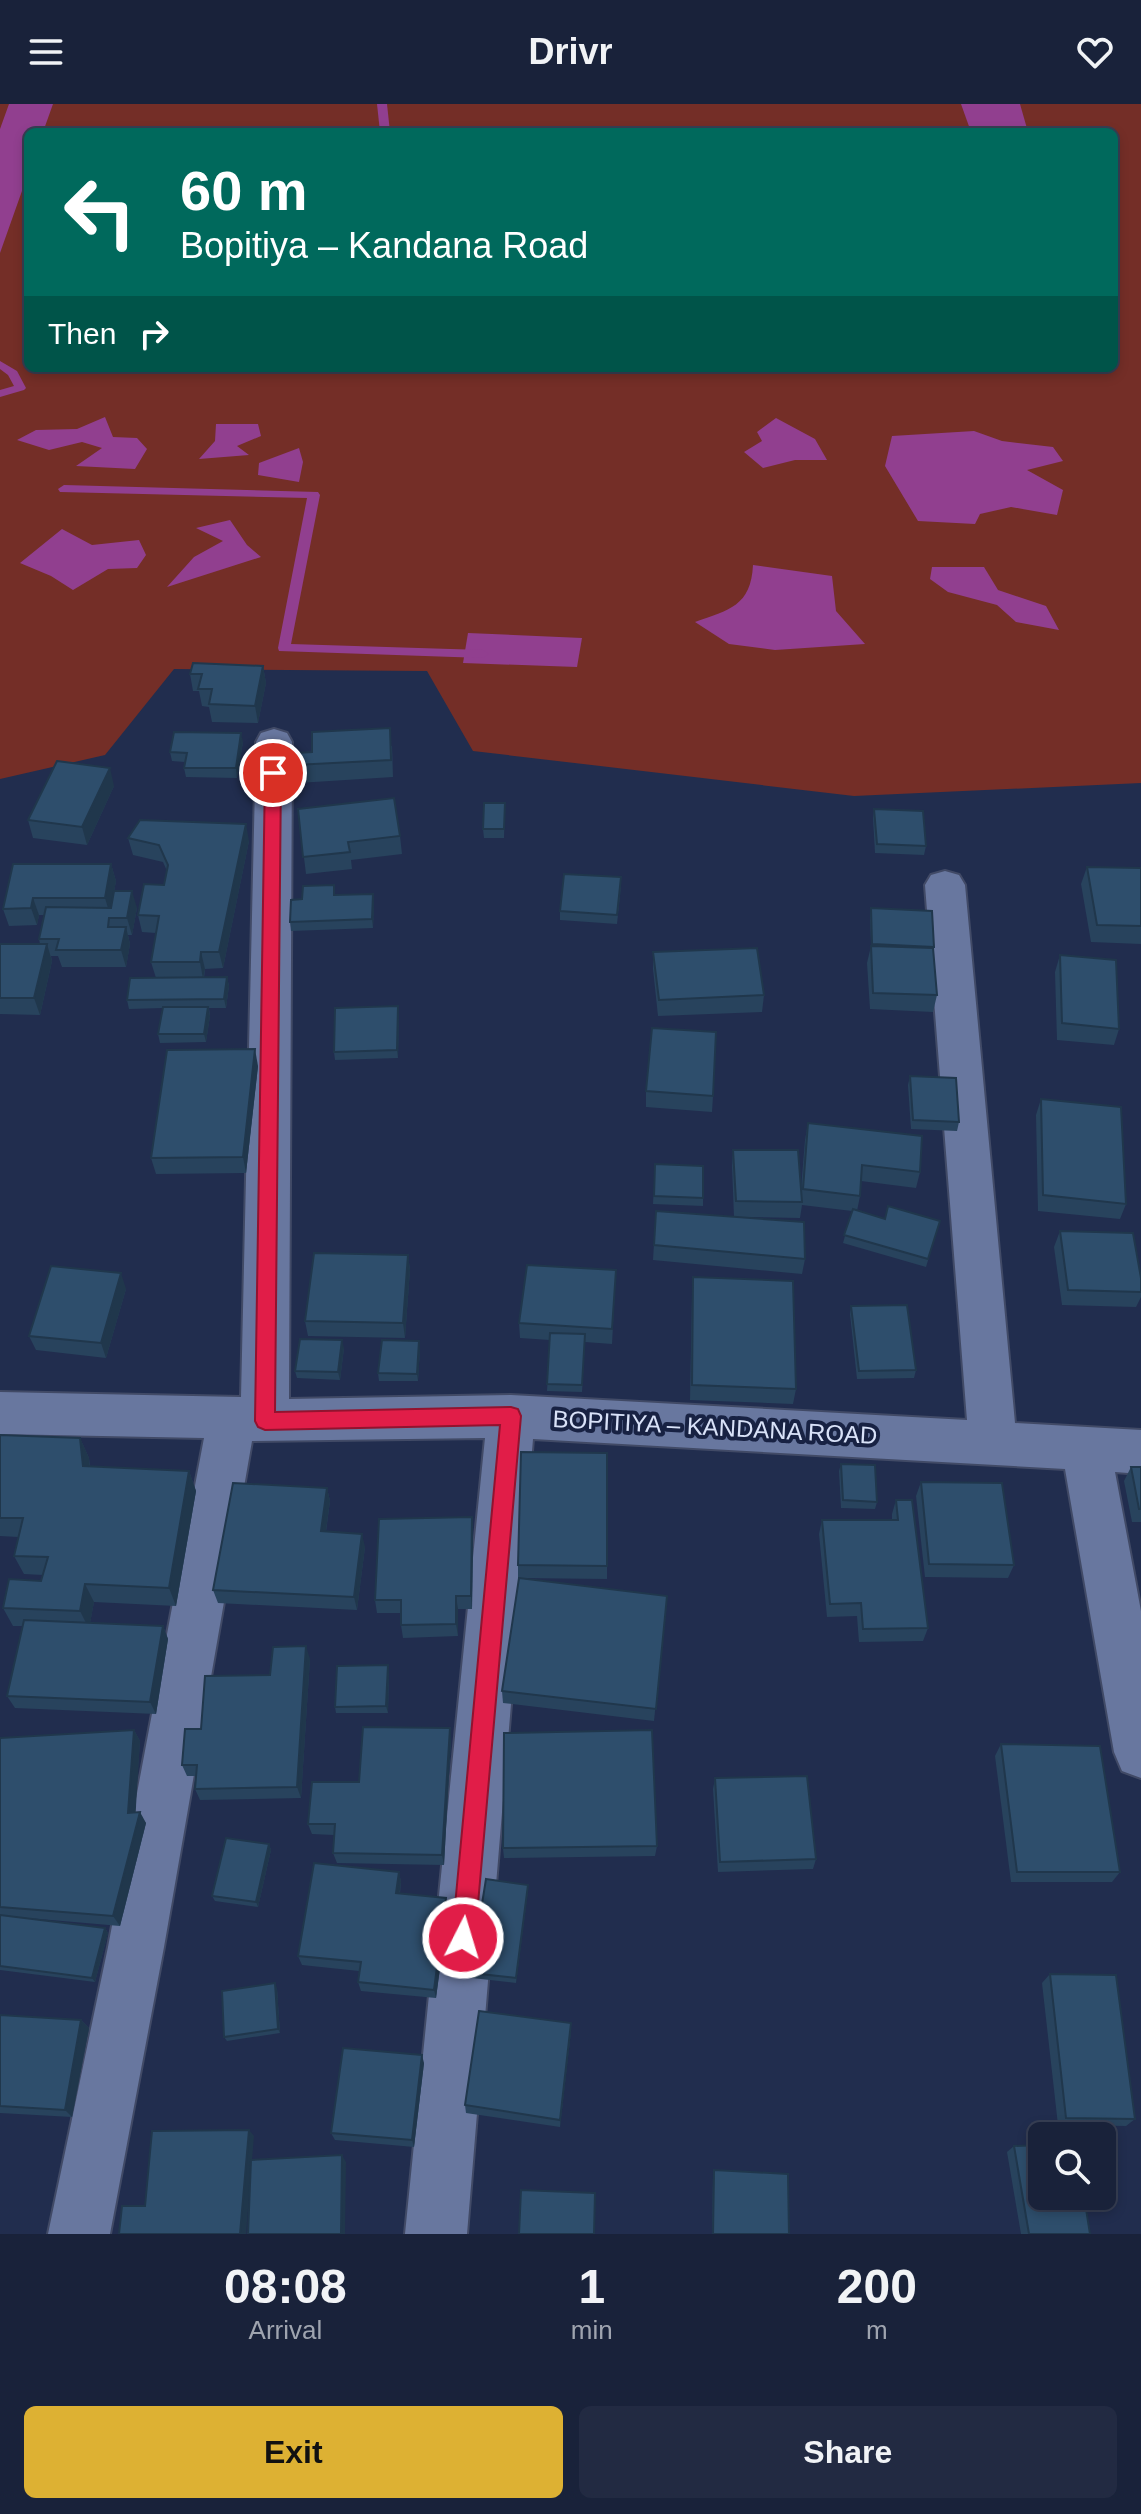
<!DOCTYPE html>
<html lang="en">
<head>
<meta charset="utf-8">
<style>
	:root { --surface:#19223a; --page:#222a42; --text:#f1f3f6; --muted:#9fa4af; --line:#373f54; --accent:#ddb133 }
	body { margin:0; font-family:Arial,sans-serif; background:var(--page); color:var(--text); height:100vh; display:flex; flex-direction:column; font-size:30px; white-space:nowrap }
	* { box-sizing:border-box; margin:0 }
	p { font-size:26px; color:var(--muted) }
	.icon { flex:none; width:44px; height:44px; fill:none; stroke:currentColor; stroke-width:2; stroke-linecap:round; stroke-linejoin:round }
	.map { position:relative; height:2130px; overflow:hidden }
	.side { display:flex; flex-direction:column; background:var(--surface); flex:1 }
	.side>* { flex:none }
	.hud { position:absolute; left:24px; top:24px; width:1094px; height:244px; border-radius:12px; box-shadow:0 4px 12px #0003,0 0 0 2px var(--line); background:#00695c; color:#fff; overflow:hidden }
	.controls { position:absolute; left:1028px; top:2018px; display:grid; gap:16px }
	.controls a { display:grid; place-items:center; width:88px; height:88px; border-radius:12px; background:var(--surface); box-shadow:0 4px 12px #0003,0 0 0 2px var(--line); font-size:40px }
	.pin { position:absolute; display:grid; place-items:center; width:68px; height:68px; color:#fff; margin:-34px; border:4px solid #fff; border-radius:50%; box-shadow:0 2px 8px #0007 }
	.me { position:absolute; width:88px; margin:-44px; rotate:5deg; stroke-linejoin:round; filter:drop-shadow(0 0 6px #0008) }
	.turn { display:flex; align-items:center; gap:28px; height:168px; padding:0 24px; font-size:36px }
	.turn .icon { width:104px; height:104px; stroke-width:2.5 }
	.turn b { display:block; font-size:56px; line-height:68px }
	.then { display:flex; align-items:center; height:76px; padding:0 24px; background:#0003; gap:16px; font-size:30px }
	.eta { display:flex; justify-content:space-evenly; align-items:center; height:136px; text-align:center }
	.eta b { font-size:48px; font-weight:800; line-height:56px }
	.cta { display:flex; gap:16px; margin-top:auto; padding:16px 24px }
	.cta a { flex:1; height:92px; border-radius:12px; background:var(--accent); color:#111; font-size:32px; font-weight:800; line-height:92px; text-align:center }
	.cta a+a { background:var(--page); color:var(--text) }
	header { display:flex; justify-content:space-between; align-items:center; height:104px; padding:0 24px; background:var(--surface); font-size:36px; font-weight:800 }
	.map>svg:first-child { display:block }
</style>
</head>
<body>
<header><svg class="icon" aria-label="menu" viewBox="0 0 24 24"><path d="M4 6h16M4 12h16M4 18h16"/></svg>Drivr<svg class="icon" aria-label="heart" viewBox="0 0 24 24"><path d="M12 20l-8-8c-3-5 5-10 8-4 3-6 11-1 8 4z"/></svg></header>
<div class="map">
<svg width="1141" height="2130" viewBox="0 0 1141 2130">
	<rect width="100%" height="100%" fill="#212d4e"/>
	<path fill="#742e27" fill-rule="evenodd" d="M0,0H1141V679L854,692L473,647L427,567L174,565L105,651L0,675ZM28,28H1114V264H28Z"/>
	<g fill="#913f8f">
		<polygon points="9,0 53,0 43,28 28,28 28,70 0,149 0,25"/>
		<polygon points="961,0 1020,0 1028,28 971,28"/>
		<polygon points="105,313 113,333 137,334 147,345 135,365 76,362 102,344 82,338 49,346 17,336 36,326 77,325"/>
		<polygon points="776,314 815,335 827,356 795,356 763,364 744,348 762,337 757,328"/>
		<polygon points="216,320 258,320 261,332 237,342 249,351 199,355 215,337"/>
		<polygon points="974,327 1002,337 1053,343 1063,357 1027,366 1063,386 1057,411 1011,403 980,410 975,420 918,417 885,362 892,332"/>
		<polygon points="299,344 303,358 299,378 258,371 259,359"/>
		<polygon points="230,416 247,441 261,453 167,483 194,453 223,437 196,424"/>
		<polygon points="62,425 92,441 139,436 146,451 137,464 108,465 73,486 51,472 20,459"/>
		<path d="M753,461L832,472L836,507L865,540L775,546L729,540L695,518C729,506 751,502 753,461Z"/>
		<polygon points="932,463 984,463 998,486 1046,502 1059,526 1016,518 997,501 948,488 930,475"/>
		<polygon points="468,529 582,534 577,563 463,559"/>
	</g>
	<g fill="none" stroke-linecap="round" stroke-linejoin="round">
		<g fill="#913f8f" fill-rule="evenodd">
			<polygon points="377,0 387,0 390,28 380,28"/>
			<polygon points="0,257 17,267 26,284 24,286 0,293 0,286 14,282 8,271 0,265"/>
			<polygon points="64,381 318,388 320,391 291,540 483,546 489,550 483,554 279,547 278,544 307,394 60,388 58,385"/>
		</g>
		<defs>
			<polygon id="minor" points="274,625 287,629 292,638 289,1295 511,1291 967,1316 925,781 931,771 945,767 959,771 965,781 1015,1319 1141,1326 1141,1370 1115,1368 1141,1507 1141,1674 1122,1667 1114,1648 1065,1365 533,1335 467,2130 405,2130 485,1334 252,1337 164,1843 110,2130 48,2130 108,1843 204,1334 0,1330 0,1288 241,1293 256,638 261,629"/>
		</defs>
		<use href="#minor" stroke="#414a66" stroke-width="4"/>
		<use href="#minor" fill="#68779f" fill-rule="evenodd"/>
	</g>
	<g fill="#28435d">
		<polygon points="263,562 266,579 258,619 212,618 209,603 202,602 199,587 193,587 190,570"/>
		<polygon points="243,638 237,674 186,673 184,664 185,658 172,657 170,648"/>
		<polygon points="392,642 393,673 298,679 295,661 312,648"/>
		<polygon points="114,682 87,741 33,734 28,716"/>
		<polygon points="505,699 504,734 484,734 483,725"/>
		<polygon points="298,705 400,732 402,750 351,756 352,765 306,770"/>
		<polygon points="874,705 926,742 924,751 875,749 873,714"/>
		<polygon points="128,734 249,737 223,864 205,865 204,874 227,873 229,882 226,904 209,904 210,912 206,938 160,939 158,930 163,904 129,905 127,896 156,874 151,858 156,829 142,828 138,811 164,781 167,767 163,758 133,751"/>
		<polygon points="111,760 116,777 113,793 137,804 132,831 128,831 130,840 126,863 62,863 58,852 51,852 52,857 40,911 0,910 0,840 40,840 39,835 44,811 39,811 37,821 9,822 3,805"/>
		<polygon points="1087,763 1141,764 1141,840 1091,838 1081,780"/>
		<polygon points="621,782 617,820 560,816 560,807"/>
		<polygon points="373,790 374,799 373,824 291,827 290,818 336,791"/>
		<polygon points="871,804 933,846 937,891 933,908 870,905 867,859 871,842 870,813"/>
		<polygon points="653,848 764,891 762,908 658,912 653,865"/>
		<polygon points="1060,851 1119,925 1114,941 1057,936 1055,868"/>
		<polygon points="399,911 398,954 335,956 334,948"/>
		<polygon points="258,962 246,1069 156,1070 151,1054"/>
		<polygon points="910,972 959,1018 957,1027 911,1025 908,981"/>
		<polygon points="646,987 713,992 712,1008 646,1003"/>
		<polygon points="1041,995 1126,1100 1120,1115 1038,1107 1036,1011"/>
		<polygon points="808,1019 920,1068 916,1084 861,1077 860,1092 857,1107 885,1115 940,1117 926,1163 843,1139 852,1107 802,1101 800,1114 743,1113 805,1155 802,1170 653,1156 656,1107 734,1113 732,1062 733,1046 801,1085 805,1036"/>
		<polygon points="655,1060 703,1094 703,1102 653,1100"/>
		<polygon points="1060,1127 1141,1174 1141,1193 1136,1203 1062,1201 1054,1143"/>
		<polygon points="408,1151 410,1166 405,1234 308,1232 305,1217"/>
		<polygon points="616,1166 612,1240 585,1238 582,1288 547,1287 550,1236 520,1234 519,1219"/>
		<polygon points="693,1173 796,1285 793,1300 690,1296 692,1189"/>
		<polygon points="126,1185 106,1254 36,1246 29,1232"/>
		<polygon points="851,1202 916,1266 914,1274 857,1275 850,1210"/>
		<polygon points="344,1244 340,1276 297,1274 295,1267"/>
		<polygon points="420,1245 418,1277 379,1277 378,1269"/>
		<polygon points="0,1331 80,1334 89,1354 90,1362 189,1367 196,1387 176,1502 94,1498 90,1519 163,1522 168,1535 156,1610 15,1604 7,1592 23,1522 13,1522 3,1504 41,1477 43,1471 24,1470 14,1452 18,1433 0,1432"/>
		<polygon points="841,1360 877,1398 875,1405 841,1404 839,1367"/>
		<polygon points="1131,1363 1141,1363 1141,1418 1132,1418 1124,1377"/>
		<polygon points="921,1378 1014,1461 1008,1474 925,1473 916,1392"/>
		<polygon points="327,1384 330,1397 326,1428 365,1443 357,1506 218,1499 213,1486"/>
		<polygon points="896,1396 928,1524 923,1537 859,1538 857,1512 827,1513 819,1430 822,1416 892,1416 892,1410"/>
		<polygon points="472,1413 473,1427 472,1505 458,1505 458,1532 403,1534 401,1521 401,1509 377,1509 375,1496"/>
		<polygon points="518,1461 607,1462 607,1475 518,1474"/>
		<polygon points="667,1492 654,1617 503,1599 502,1587"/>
		<polygon points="310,1555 301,1694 200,1696 195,1685 196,1672 187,1672 182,1661 201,1625 270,1571"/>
		<polygon points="389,1567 388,1609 336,1609 335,1603"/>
		<polygon points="134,1626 140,1637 135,1708 146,1719 120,1822 28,1814 105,1824 108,1829 95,1878 0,1866 0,1634"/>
		<polygon points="451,1635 444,1761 337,1759 333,1749 334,1731 312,1730 308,1720 359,1678"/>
		<polygon points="1001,1640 1120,1768 1112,1778 1011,1778 995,1652"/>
		<polygon points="715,1674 816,1755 813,1765 718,1768 713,1685"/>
		<polygon points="269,1740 271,1746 258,1803 215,1797 212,1792"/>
		<polygon points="657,1742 655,1752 504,1754 503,1744"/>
		<polygon points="399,1768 401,1778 400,1789 448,1804 436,1894 361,1887 358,1878 359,1867 302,1861 298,1852"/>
		<polygon points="528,1786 516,1879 472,1874 471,1869"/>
		<polygon points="1050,1870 1135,2015 1126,2022 1058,2021 1042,1879"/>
		<polygon points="277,1884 280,1929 227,1937 224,1933"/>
		<polygon points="0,1911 81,1916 89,1924 72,2013 0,2009"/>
		<polygon points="571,1927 560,2023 466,2009 465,2001"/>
		<polygon points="424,1959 414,2043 335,2036 331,2029"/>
		<polygon points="1014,2042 1090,2130 1021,2130 1007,2048"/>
		<polygon points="714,2066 789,2130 712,2130 713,2069"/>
	</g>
	<g fill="#20374c">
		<polygon points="263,562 266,579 258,619 255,602"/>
		<polygon points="241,629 243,638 237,674 236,664"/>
		<polygon points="110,664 114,682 87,741 82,723"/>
		<polygon points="246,720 249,737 223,864 219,848"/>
		<polygon points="111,760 116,777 110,811 105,794"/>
		<polygon points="132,787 137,804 132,831 127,814"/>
		<polygon points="373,790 374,799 373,824 372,815"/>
		<polygon points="33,794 39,811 37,821 31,804"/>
		<polygon points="126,823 130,840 126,863 121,846"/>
		<polygon points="47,840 52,857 40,911 34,894"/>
		<polygon points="201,848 205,865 203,875 200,858"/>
		<polygon points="227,873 229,882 226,904 224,895"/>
		<polygon points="398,902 399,911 398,954 397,946"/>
		<polygon points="208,903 210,912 206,938 204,930"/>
		<polygon points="255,945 258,962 246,1069 243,1053"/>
		<polygon points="408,1151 410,1166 405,1234 403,1219"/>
		<polygon points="121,1169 126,1185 106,1254 101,1239"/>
		<polygon points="342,1236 344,1244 340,1276 338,1268"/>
		<polygon points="419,1237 420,1245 418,1277 417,1270"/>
		<polygon points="80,1334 89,1354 91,1382 83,1362"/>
		<polygon points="189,1367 196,1387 176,1502 169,1484"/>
		<polygon points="327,1384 330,1397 324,1441 321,1427"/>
		<polygon points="472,1413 473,1427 472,1505 471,1492"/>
		<polygon points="362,1430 365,1443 357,1506 354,1493"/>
		<polygon points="85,1480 94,1498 89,1525 80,1507"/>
		<polygon points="456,1492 458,1505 458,1532 456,1520"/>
		<polygon points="163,1522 168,1535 156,1610 150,1598"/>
		<polygon points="306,1542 310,1555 301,1694 297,1683"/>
		<polygon points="388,1561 389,1567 388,1609 386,1602"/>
		<polygon points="450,1624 451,1635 444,1761 442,1751"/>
		<polygon points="134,1626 140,1637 135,1719 128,1709"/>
		<polygon points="140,1708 146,1719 120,1822 113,1812"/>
		<polygon points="269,1740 271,1746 258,1803 256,1798"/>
		<polygon points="399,1768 401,1778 398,1799 396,1789"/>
		<polygon points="528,1781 528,1786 516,1879 516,1874"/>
		<polygon points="446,1794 448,1804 436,1894 434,1886"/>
		<polygon points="105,1824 108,1829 95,1878 92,1874"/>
		<polygon points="275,1879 277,1884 280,1929 278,1925"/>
		<polygon points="81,1916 89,1924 72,2013 65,2006"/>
		<polygon points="571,1919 571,1927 560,2023 560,2016"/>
		<polygon points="422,1951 424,1959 414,2043 412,2036"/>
		<polygon points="249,2026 254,2032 246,2130 240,2130"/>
		<polygon points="342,2051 346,2058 345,2130 341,2130"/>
	</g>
	<g fill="#2e4e6c" stroke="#20374c" stroke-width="2">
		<polygon points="193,559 263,562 255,602 209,600 212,585 198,585 202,570 190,570"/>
		<polygon points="390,624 391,656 295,661 295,649 312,648 312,628"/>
		<polygon points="174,628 241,629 236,664 184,664 187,649 170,648"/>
		<polygon points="57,657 110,664 82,723 28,716"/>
		<polygon points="394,694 400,732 348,738 350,748 303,753 298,705"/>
		<polygon points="484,699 505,699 504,725 483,725"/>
		<polygon points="874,705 923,707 926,742 877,740"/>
		<polygon points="140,716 246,720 219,848 201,848 200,858 151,858 159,812 138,811 144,780 164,781 168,761 159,741 128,734"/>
		<polygon points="13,760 111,760 105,794 33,794 31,804 3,805"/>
		<polygon points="1087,763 1141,764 1141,822 1097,821"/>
		<polygon points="564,770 621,773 617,811 560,807"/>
		<polygon points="334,781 334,791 373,790 372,815 290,818 291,796 302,795 303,782"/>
		<polygon points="114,787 132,787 127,814 109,814 108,823 126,823 121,846 56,846 59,835 39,835 46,803 111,804"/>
		<polygon points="871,804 932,807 934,843 872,840"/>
		<polygon points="0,840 47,840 34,894 0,894"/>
		<polygon points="871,842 933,844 937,891 873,889"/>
		<polygon points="757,844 764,891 659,896 653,848"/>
		<polygon points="1060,851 1116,856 1119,925 1062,919"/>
		<polygon points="227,873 224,895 127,896 130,874"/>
		<polygon points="398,902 397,946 334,948 335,904"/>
		<polygon points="163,903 208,903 204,930 158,930"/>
		<polygon points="652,924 716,928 713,992 646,987"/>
		<polygon points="255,945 243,1053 151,1054 167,946"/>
		<polygon points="910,972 956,974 959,1018 913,1016"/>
		<polygon points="1041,995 1121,1003 1126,1100 1043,1091"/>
		<polygon points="808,1019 922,1032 920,1068 862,1061 860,1092 803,1085"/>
		<polygon points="733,1046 798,1046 802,1098 736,1097"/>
		<polygon points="655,1060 703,1062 703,1094 654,1092"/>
		<polygon points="888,1102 940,1117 928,1155 844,1131 853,1105 885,1115"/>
		<polygon points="656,1107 804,1118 805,1155 654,1141"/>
		<polygon points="1060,1127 1133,1129 1141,1174 1141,1188 1068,1186"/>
		<polygon points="314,1149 408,1151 403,1219 305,1217"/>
		<polygon points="527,1161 616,1166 612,1225 519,1219"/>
		<polygon points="51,1162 121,1169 101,1239 29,1232"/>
		<polygon points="693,1173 793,1177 796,1285 692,1281"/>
		<polygon points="907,1201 916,1266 859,1267 851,1202"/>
		<polygon points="550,1229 585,1230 582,1281 547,1280"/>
		<polygon points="300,1235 342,1236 338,1268 295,1267"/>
		<polygon points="382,1236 419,1237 417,1270 378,1269"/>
		<polygon points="0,1331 80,1334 83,1362 189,1367 169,1484 85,1480 80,1507 3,1504 9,1475 41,1477 48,1453 14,1452 23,1414 0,1414"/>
		<polygon points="521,1348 607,1349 607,1462 518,1461"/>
		<polygon points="841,1360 875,1361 877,1398 843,1396"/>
		<polygon points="1131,1363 1141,1363 1141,1405 1139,1405"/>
		<polygon points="921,1378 1002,1379 1014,1461 929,1460"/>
		<polygon points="233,1379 327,1384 321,1427 362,1430 354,1493 213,1486"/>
		<polygon points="896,1396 912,1396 928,1524 863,1525 861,1499 830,1500 822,1416 898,1416"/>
		<polygon points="472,1413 471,1492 456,1492 456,1520 401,1521 401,1496 375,1496 379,1415"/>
		<polygon points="519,1474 667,1492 656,1605 502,1587"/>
		<polygon points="24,1516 163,1522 150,1598 7,1592"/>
		<polygon points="306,1542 297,1683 195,1685 197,1661 182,1661 185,1625 201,1625 205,1572 270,1571 273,1543"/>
		<polygon points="388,1561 386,1602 335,1603 337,1562"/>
		<polygon points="363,1623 450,1624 442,1751 333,1749 335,1720 308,1720 312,1678 359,1678"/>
		<polygon points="134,1626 128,1709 140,1708 113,1812 0,1803 0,1634"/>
		<polygon points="652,1626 657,1742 503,1744 504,1629"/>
		<polygon points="1001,1640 1100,1642 1120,1768 1017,1768"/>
		<polygon points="807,1672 816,1755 720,1758 715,1674"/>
		<polygon points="226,1734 269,1740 256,1798 212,1792"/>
		<polygon points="314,1759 399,1768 396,1789 446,1794 434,1886 358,1878 361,1858 298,1852"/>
		<polygon points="486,1775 528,1781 516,1874 471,1869"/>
		<polygon points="0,1811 105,1824 92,1874 0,1862"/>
		<polygon points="1050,1870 1116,1871 1135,2015 1066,2014"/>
		<polygon points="275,1879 278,1925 224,1933 222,1887"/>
		<polygon points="479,1907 571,1919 560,2016 465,2001"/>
		<polygon points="0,1911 81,1916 65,2006 0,2002"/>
		<polygon points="343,1944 422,1951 412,2036 331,2029"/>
		<polygon points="249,2026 240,2130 119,2130 122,2102 145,2102 152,2027"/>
		<polygon points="1042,2041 1042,2092 1084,2092 1090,2130 1029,2130 1014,2042"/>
		<polygon points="342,2051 341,2130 248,2130 251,2056"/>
		<polygon points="714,2066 788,2070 789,2130 713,2130"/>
		<polygon points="521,2086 595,2089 594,2130 519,2130"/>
	</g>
	<polygon fill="#e11d48" stroke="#92132f" stroke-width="2" points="273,663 281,669 275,1308 511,1303 518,1305 521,1312 475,1834 472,1842 463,1846 455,1842 452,1834 500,1321 265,1326 258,1323 255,1317 265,669"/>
	<g text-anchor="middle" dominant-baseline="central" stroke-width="8" stroke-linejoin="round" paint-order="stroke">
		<g font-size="24" fill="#d9e2f8" stroke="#182243">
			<text transform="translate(715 1323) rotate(3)">BOPITIYA – KANDANA ROAD</text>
		</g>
	</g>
</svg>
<div class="controls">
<a><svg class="icon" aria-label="search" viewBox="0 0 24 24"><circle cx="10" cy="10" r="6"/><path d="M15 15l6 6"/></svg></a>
</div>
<div class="pin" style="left:273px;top:669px;background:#d93025"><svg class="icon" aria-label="arrive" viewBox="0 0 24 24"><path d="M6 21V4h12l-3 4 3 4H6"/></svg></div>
<svg class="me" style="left:463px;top:1834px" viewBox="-20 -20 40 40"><circle r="17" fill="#e11d48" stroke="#fff" stroke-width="3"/><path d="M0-11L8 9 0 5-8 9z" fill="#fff"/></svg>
<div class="hud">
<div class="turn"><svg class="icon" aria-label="left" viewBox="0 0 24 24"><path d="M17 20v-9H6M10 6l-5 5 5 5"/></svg><div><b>60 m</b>Bopitiya – Kandana Road</div></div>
<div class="then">Then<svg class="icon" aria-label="right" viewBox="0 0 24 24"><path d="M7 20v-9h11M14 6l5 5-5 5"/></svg></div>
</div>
</div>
<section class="side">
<div class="eta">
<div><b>08:08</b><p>Arrival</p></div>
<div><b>1</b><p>min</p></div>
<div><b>200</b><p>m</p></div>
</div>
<div class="cta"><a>Exit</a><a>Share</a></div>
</section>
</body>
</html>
